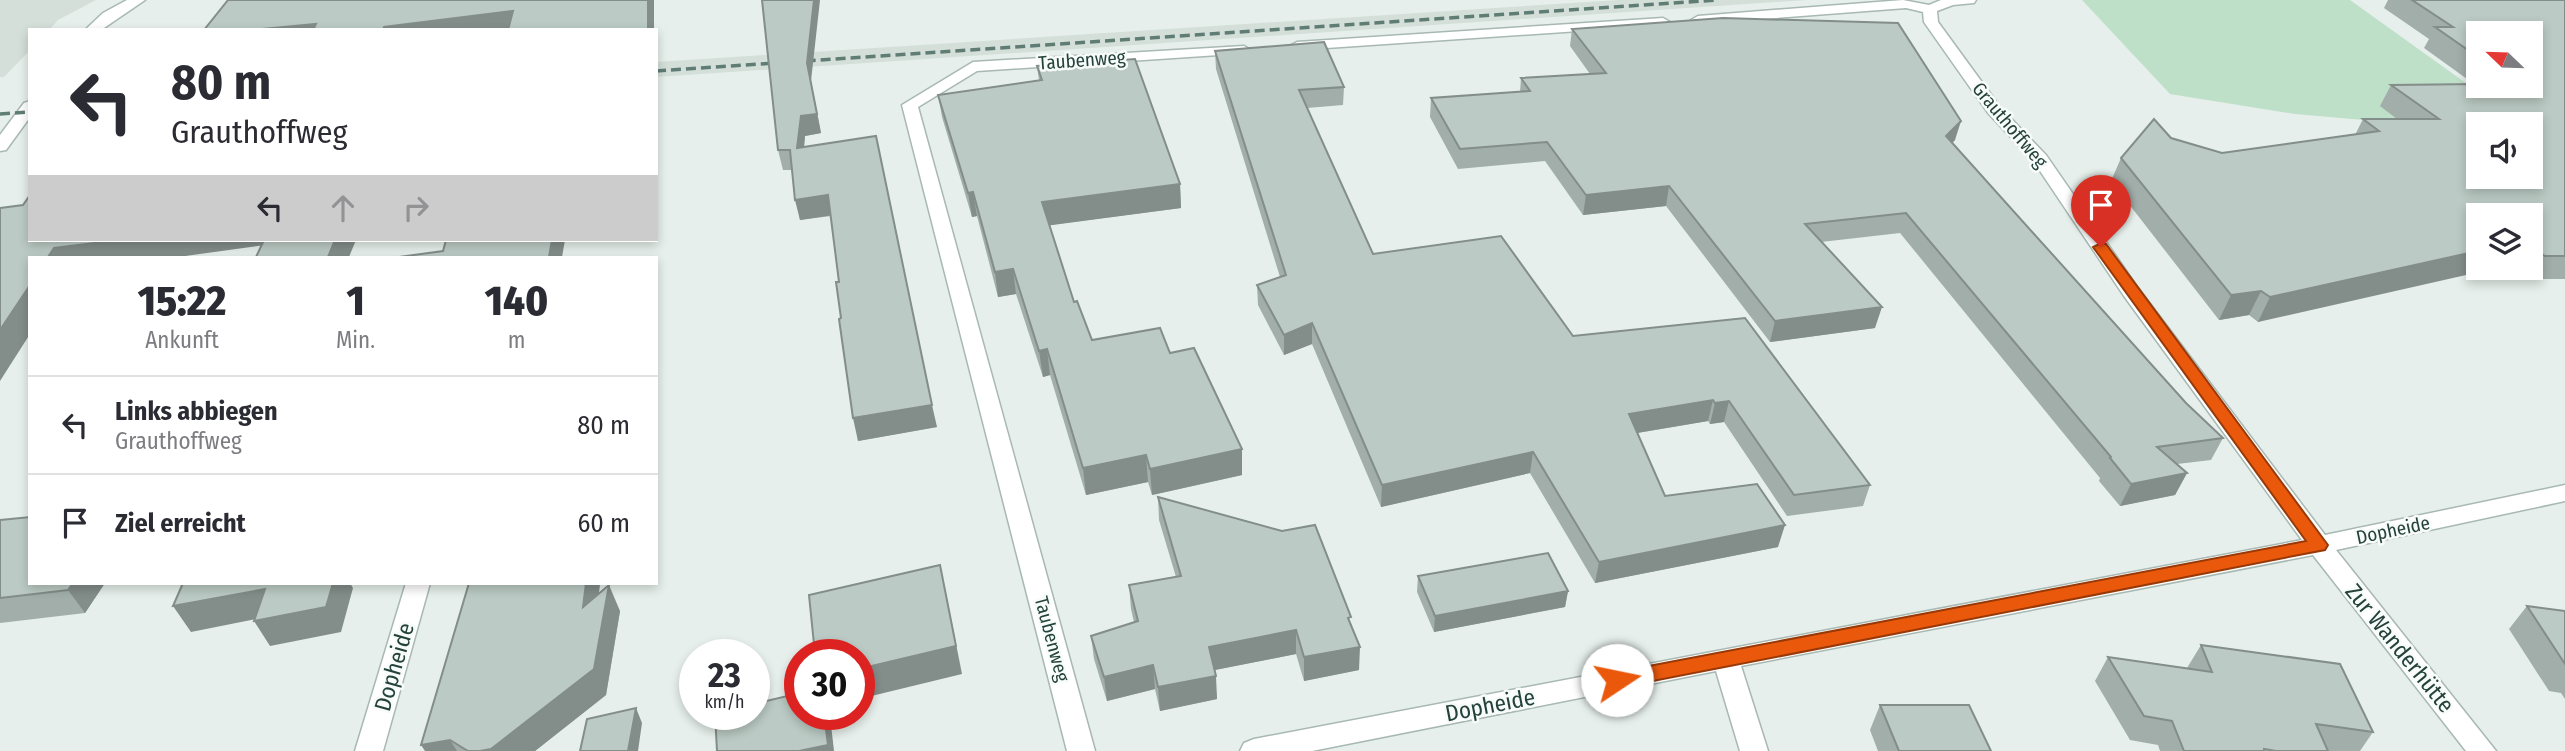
<!DOCTYPE html>
<html lang="de">
<head>
<meta charset="utf-8">
<style>
	:root { --surface:#fff; --page:#f2f2f3; --text:#2b2b33; --muted:#7c7c81; --line:#e1e1e2 }
	body { margin:0; font-family:"Fira Sans Condensed",sans-serif; background:var(--page); color:var(--text); height:100vh; display:flex; flex-direction:column; font-size:26px; white-space:nowrap }
	* { box-sizing:border-box; margin:0 }
	p { font-size:23px; color:var(--muted) }
	.icon { flex:none; width:38px; height:38px; fill:none; stroke:currentColor; stroke-width:2; stroke-linecap:round; stroke-linejoin:round }
	.map { position:relative; flex:1; overflow:hidden }
	.panel { position:absolute; left:28px; top:256px; width:630px; height:329px; display:flex; flex-direction:column; background:var(--surface); border-radius:0px; box-shadow:0 4px 10px #0003 }
	.panel>* { flex:none }
	.top-card { position:absolute; left:28px; top:28px; width:630px; height:214px; border-radius:0px; box-shadow:0 4px 10px #0003; background:#fff; color:var(--text); overflow:hidden }
	.needle { width:46px; rotate:293deg }
	.tools { position:absolute; left:2466px; top:21px; display:grid; gap:14px }
	.tools a { display:grid; place-items:center; width:77px; height:77px; border-radius:0px; background:var(--surface); box-shadow:0 4px 10px #0003; font-size:35px }
	.speed { position:absolute; left:679px; top:639px; display:flex; gap:14px; font-size:35px; font-weight:700; text-align:center }
	.speed>* { display:grid; place-content:center; width:91px; height:91px; border-radius:50%; background:var(--surface); box-shadow:0 4px 10px #0003; line-height:1 }
	.speed small { font-size:18px; font-weight:400 }
	.speed .limit { border:10px solid #d22; background:#fff; color:#111 }
	.pin { position:absolute; display:grid; place-items:center; width:60px; height:60px; color:#fff; margin:-72px -30px; border-radius:50% 50% 50% 0; rotate:-45deg; box-shadow:0 0 7px #0007 }
	.pin .icon { rotate:45deg }
	.me { position:absolute; width:77px; margin:-38px; rotate:79deg; stroke-linejoin:round; filter:drop-shadow(0 0 5px #0008) }
	.turn { display:flex; align-items:center; gap:24px; height:147px; padding:0 28px; font-size:32px }
	.turn .icon { width:91px; height:91px; stroke-width:2.5 }
	.turn b { display:block; font-size:49px; line-height:60px }
	.lanes { display:flex; align-items:center; height:66px; padding:0 28px; background:#0003; justify-content:center; gap:35px; direction:ltr }
	.lanes .off { opacity:.35 }
	.eta { display:flex; justify-content:space-evenly; align-items:center; height:119px; text-align:center }
	.eta b { font-size:42px; font-weight:800; line-height:49px }
	ul { padding:0; list-style:none }
	li { display:flex; align-items:center; gap:21px; height:98px; padding:0 28px; border-top:2px solid var(--line) }
	li div { flex:1 }
	li b { display:block; font-size:26px }
	li em { font-style:normal }
	.map>svg:first-child { display:block }
</style>
</head>
<body>
<div class="map">
<svg width="2565" height="751" viewBox="0 0 2565 751">
	<rect width="100%" height="100%" fill="#e6efeb"/>
	<g fill="#d4dfda">
		<polygon points="0,0 96,0 58,20 49,30 30,30 30,50 4,77 0,77"/>
		<polygon points="1619,0 1808,0 656,77 656,62"/>
	</g>
	<polygon fill="#bfe0c8" points="2082,0 2350,0 2523,124 2478,124 2478,130 2295,114 2170,94"/>
	<g fill="none" stroke-linecap="round" stroke-linejoin="round">
		<defs>
			<g id="minor">
				<polygon points="127,0 145,0 101,30 85,30 103,13"/>
				<polygon points="1903,0 1929,5 1941,0 1976,0 1974,3 1953,5 1937,11 1938,22 2000,107 2046,155 2138,288 2325,535 2565,485 2565,501 2336,550 2496,751 2466,751 2313,555 1741,666 1768,751 1740,751 1716,671 1312,751 1240,751 1244,743 1254,739 2302,540 2124,296 2034,162 1988,113 1924,22 1923,12 1906,8 1698,24 1691,20 1698,16"/>
				<polygon points="1663,18 1670,22 1668,25 1297,50 1290,46 1297,42"/>
				<polygon points="1244,46 1251,50 1249,53 977,71 918,107 1095,751 1067,751 902,105 973,62"/>
				<polygon points="30,101 30,117 6,150 0,151 0,135 24,103"/>
				<polygon points="406,583 430,583 383,751 355,751"/>
			</g>
		</defs>
		<use href="#minor" stroke="#a8b8b2" stroke-width="3"/>
		<use href="#minor" fill="#fff" fill-rule="evenodd"/>
		<g stroke="#5f7d75" stroke-width="3.5" stroke-dasharray="10 5" stroke-linecap="butt">
			<polyline points="656,71 1717,0"/>
			<polyline points="0,114 30,112"/>
		</g>
	</g>
	<g fill="#a1aea9" fill-rule="evenodd">
		<path d="M2388,0H2565V279H2530L2509,268H2530V215L2258,322L2249,315L2219,320L2111,181L2121,158L2171,138L2222,153L2355,135L2363,119H2397L2380,106L2391,85L2474,84L2424,48L2429,39L2384,8ZM2478,33L2530,86H2478Z"/>
		<polygon points="1572,29 1955,140 1952,143 2186,403 2223,438 2211,460 2177,464 2187,473 2175,495 2120,506 2099,481 2100,478 1900,233 1821,242 1875,328 1770,342 1666,206 1583,215 1545,161 1458,169 1430,117 1431,98 1520,92 1521,78 1590,74 1570,46"/>
		<polygon points="1215,51 1344,87 1343,105 1307,108 1373,254 1573,336 1745,318 1870,485 1863,506 1787,516 1724,422 1710,424 1708,421 1637,433 1665,496 1778,547 1595,583 1530,473 1381,507 1312,344 1284,355 1258,305 1257,285 1280,277 1216,69"/>
		<polygon points="1037,66 1180,184 1181,208 1049,225 1074,302 1092,340 1170,353 1242,449 1242,475 1152,495 1148,482 1086,495 1050,375 1043,377 1016,294 998,297 977,216 972,217 942,117 938,95 1039,80"/>
		<polygon points="811,81 821,133 805,136 804,147 937,427 858,441 841,318 839,282 831,216 800,220 792,170 783,170 778,150"/>
		<polygon points="1158,497 1351,624 1359,670 1304,681 1296,654 1214,670 1217,699 1160,711 1155,689 1107,701 1094,659 1091,636 1134,622 1131,609 1129,585 1176,577 1159,520"/>
		<polygon points="0,520 105,583 85,613 0,623"/>
		<polygon points="1418,576 1568,591 1565,607 1434,632 1417,592"/>
		<polygon points="469,583 600,583 599,594 620,611 606,695 535,751 425,751"/>
		<polygon points="2527,606 2565,611 2565,699 2561,693 2549,691 2509,629"/>
		<polygon points="2201,645 2373,732 2360,751 2160,751 2158,745 2130,740 2095,681 2108,657 2187,668"/>
		<polygon points="1880,705 1991,751 1878,751 1870,730"/>
	</g>
	<g fill="#838d89">
		<rect x="648" y="0" width="6" height="30"/>
		<polygon points="814,0 820,0 811,81 821,133 805,136 802,168 797,148"/>
		<polygon points="513,11 520,30 383,30 384,27"/>
		<polygon points="316,24 319,30 252,30"/>
		<polygon points="1961,121 1955,140 1940,156 1946,136"/>
		<polygon points="1180,184 1181,208 1045,226 1042,202"/>
		<polygon points="1669,186 1666,206 1583,215 1586,195"/>
		<polygon points="973,192 977,216 972,217 968,193"/>
		<polygon points="828,195 833,215 800,220 795,200"/>
		<polygon points="119,240 285,240 287,242 178,257 48,257 54,248"/>
		<polygon points="335,240 356,240 349,257 328,257"/>
		<polygon points="552,240 570,240 565,240 562,257 549,257"/>
		<polygon points="2478,251 2478,268 2497,268 2258,322 2270,297"/>
		<polygon points="1013,269 1016,294 998,297 995,272"/>
		<polygon points="30,285 30,334 0,381 0,330"/>
		<polygon points="2261,291 2249,315 2219,320 2231,295"/>
		<polygon points="1882,307 1875,328 1770,342 1775,321"/>
		<polygon points="1312,323 1312,344 1284,355 1284,335"/>
		<polygon points="1047,349 1050,375 1043,377 1039,351"/>
		<polygon points="1713,400 1708,421 1625,435 1629,414"/>
		<polygon points="1729,401 1724,422 1710,424 1715,403"/>
		<polygon points="932,405 937,427 858,441 853,418"/>
		<polygon points="1242,449 1242,475 1152,495 1150,469"/>
		<polygon points="1533,452 1530,473 1381,507 1382,485"/>
		<polygon points="1146,455 1148,482 1086,495 1083,468"/>
		<polygon points="2187,473 2175,495 2120,506 2131,484"/>
		<polygon points="1785,525 1778,547 1595,583 1599,562"/>
		<polygon points="73,583 105,583 85,613 68,590"/>
		<polygon points="333,583 350,583 353,588 341,632 270,646 254,621"/>
		<polygon points="586,583 600,583 594,633 583,607"/>
		<polygon points="609,585 620,611 606,695 535,751 480,751"/>
		<polygon points="265,589 281,614 191,632 173,606"/>
		<polygon points="1568,591 1565,607 1434,632 1435,616"/>
		<polygon points="946,593 962,674 859,699 859,669"/>
		<polygon points="1296,630 1296,654 1210,671 1209,647"/>
		<polygon points="1360,647 1359,670 1304,681 1304,657"/>
		<polygon points="1153,665 1155,689 1107,701 1104,677"/>
		<polygon points="1216,676 1217,699 1160,711 1158,687"/>
		<polygon points="636,708 642,723 638,751 628,751"/>
		<polygon points="824,714 829,714 830,716 834,751 799,751"/>
		<polygon points="450,740 457,751 425,751 421,745"/>
	</g>
	<g fill="#bbcac4" stroke="#838d89" stroke-width="2" fill-rule="evenodd">
		<polygon points="228,0 648,0 648,30 508,30 513,11 384,27 383,30 313,30 316,24 252,30 204,30"/>
		<polygon points="762,0 814,0 807,63 817,114 801,116 797,148 876,136 932,405 853,418 839,319 841,318 836,282 839,282 828,195 795,200 790,150 778,150"/>
		<path d="M2412,0H2565V256H2545L2530,247V215H2478V251L2270,297L2261,291L2231,295L2121,158L2154,119L2171,138L2222,153L2379,131L2363,119H2439L2391,85L2478,84V86H2530V33H2478V57L2435,27H2453ZM2478,124H2530V177H2478Z"/>
		<polygon points="1723,18 1898,23 1961,121 1946,136 2186,403 2223,438 2157,447 2187,473 2131,484 2110,458 2111,457 1906,213 1805,224 1882,307 1775,321 1669,186 1586,195 1547,142 1460,149 1431,98 1530,91 1521,78 1606,73 1572,29"/>
		<polygon points="1324,42 1344,87 1299,90 1373,254 1501,236 1573,336 1745,318 1870,485 1794,495 1729,401 1715,403 1713,400 1629,414 1665,496 1757,484 1785,525 1599,562 1533,452 1382,485 1312,323 1284,335 1257,285 1286,275 1215,51"/>
		<polygon points="1135,59 1180,184 1042,202 1074,302 1077,301 1092,340 1160,328 1170,353 1194,348 1242,449 1150,469 1146,455 1083,468 1047,349 1039,351 1013,269 995,272 973,192 968,193 938,95 1042,80 1037,66"/>
		<polygon points="30,195 30,240 119,240 54,248 48,257 30,257 30,285 0,330 0,208 23,205"/>
		<polygon points="264,240 335,240 328,257 256,257"/>
		<polygon points="446,240 552,240 549,257 399,257 443,251"/>
		<polygon points="1158,497 1282,531 1315,525 1351,617 1348,618 1360,647 1304,657 1296,630 1209,647 1216,676 1158,687 1153,665 1104,677 1091,636 1138,621 1129,585 1181,576"/>
		<polygon points="30,517 30,583 73,583 68,590 0,598 0,520"/>
		<polygon points="1548,553 1568,591 1435,616 1418,576"/>
		<polygon points="940,565 956,646 859,669 859,654 815,654 809,595"/>
		<polygon points="183,583 333,583 326,607 254,621 265,589 173,606"/>
		<polygon points="469,583 586,583 583,607 609,585 594,669 491,749 480,751 468,751 450,740 421,745"/>
		<polygon points="2527,606 2565,611 2565,664"/>
		<polygon points="2201,645 2340,664 2373,732 2316,724 2328,751 2276,751 2264,749 2264,751 2184,751 2172,721 2144,716 2108,657 2212,672"/>
		<polygon points="800,693 800,714 824,714 828,745 799,751 717,751 715,714 754,714 754,704"/>
		<polygon points="1880,705 1969,705 1991,751 1899,751"/>
		<polygon points="636,708 628,751 580,751 587,719"/>
	</g>
	<polygon fill="#ea580c" stroke="#983908" stroke-width="2" points="2101,243 2106,244 2325,541 2328,545 2325,550 1617,688 1609,685 1607,680 1609,674 1617,672 2306,541 2093,247"/>
	<g text-anchor="middle" dominant-baseline="central" stroke-width="5" stroke-linejoin="round" paint-order="stroke">
		<g font-size="19" fill="#24423a" stroke="#f7fbf9">
			<text transform="translate(1082 60) rotate(-4)">Taubenweg</text>
			<text transform="translate(2010 125) rotate(50)">Grauthoffweg</text>
			<text transform="translate(2393 530) rotate(-12)">Dopheide</text>
			<text transform="translate(1052 639) rotate(75)">Taubenweg</text>
		</g>
		<g font-size="23" fill="#24423a" stroke="#f7fbf9">
			<text transform="translate(2400 648) rotate(51)">Zur Wanderhütte</text>
			<text transform="translate(394 667) rotate(-74)">Dopheide</text>
			<text transform="translate(1490 705) rotate(-11)">Dopheide</text>
		</g>
	</g>
</svg>
<div class="tools">
<a><svg class="needle" viewBox="-14 -14 28 28"><path d="M0-13l5 13h-10z" fill="#e53935"/><path d="M0 13l5-13h-10z" fill="#7c7c81"/></svg></a>
<a><svg class="icon" aria-label="sound" viewBox="0 0 24 24"><path d="M4 9h4l5-4v14l-5-4H4zM17 9q2 3 0 6"/></svg></a>
<a><svg class="icon" aria-label="layers" viewBox="0 0 24 24"><path d="M12 4l9 5-9 5-9-5zM3 14l9 5 9-5"/></svg></a>
</div>
<div class="speed"><div>23<small>km/h</small></div><div class="limit">30</div></div>
<div class="pin" style="left:2101px;top:247px;background:#d93025"><svg class="icon" aria-label="arrive" viewBox="0 0 24 24"><path d="M6 21V4h12l-3 4 3 4H6"/></svg></div>
<svg class="me" style="left:1617px;top:680px" viewBox="-20 -20 40 40"><circle r="19" fill="#fff"/><path d="M0-13L10 11 0 6-10 11z" fill="#ea580c"/></svg>
<div class="top-card">
<div class="turn"><svg class="icon" aria-label="left" viewBox="0 0 24 24"><path d="M17 20v-9H6M10 6l-5 5 5 5"/></svg><div><b>80 m</b>Grauthoffweg</div></div>
<div class="lanes"><svg class="icon" aria-label="left" viewBox="0 0 24 24"><path d="M17 20v-9H6M10 6l-5 5 5 5"/></svg><svg class="icon off" aria-label="ahead" viewBox="0 0 24 24"><path d="M12 20V5M6 11l6-6 6 6"/></svg><svg class="icon off" aria-label="right" viewBox="0 0 24 24"><path d="M7 20v-9h11M14 6l5 5-5 5"/></svg></div>
</div>
<section class="panel">
<div class="eta">
<div><b>15:22</b><p>Ankunft</p></div>
<div><b>1</b><p>Min.</p></div>
<div><b>140</b><p>m</p></div>
</div>
<ul>
<li><svg class="icon" aria-label="left" viewBox="0 0 24 24"><path d="M17 20v-9H6M10 6l-5 5 5 5"/></svg><div><b>Links abbiegen</b><p>Grauthoffweg</p></div><em>80 m</em></li>
<li><svg class="icon" aria-label="arrive" viewBox="0 0 24 24"><path d="M6 21V4h12l-3 4 3 4H6"/></svg><div><b>Ziel erreicht</b></div><em>60 m</em></li>
</ul>
</section>
</div>
</body>
</html>
